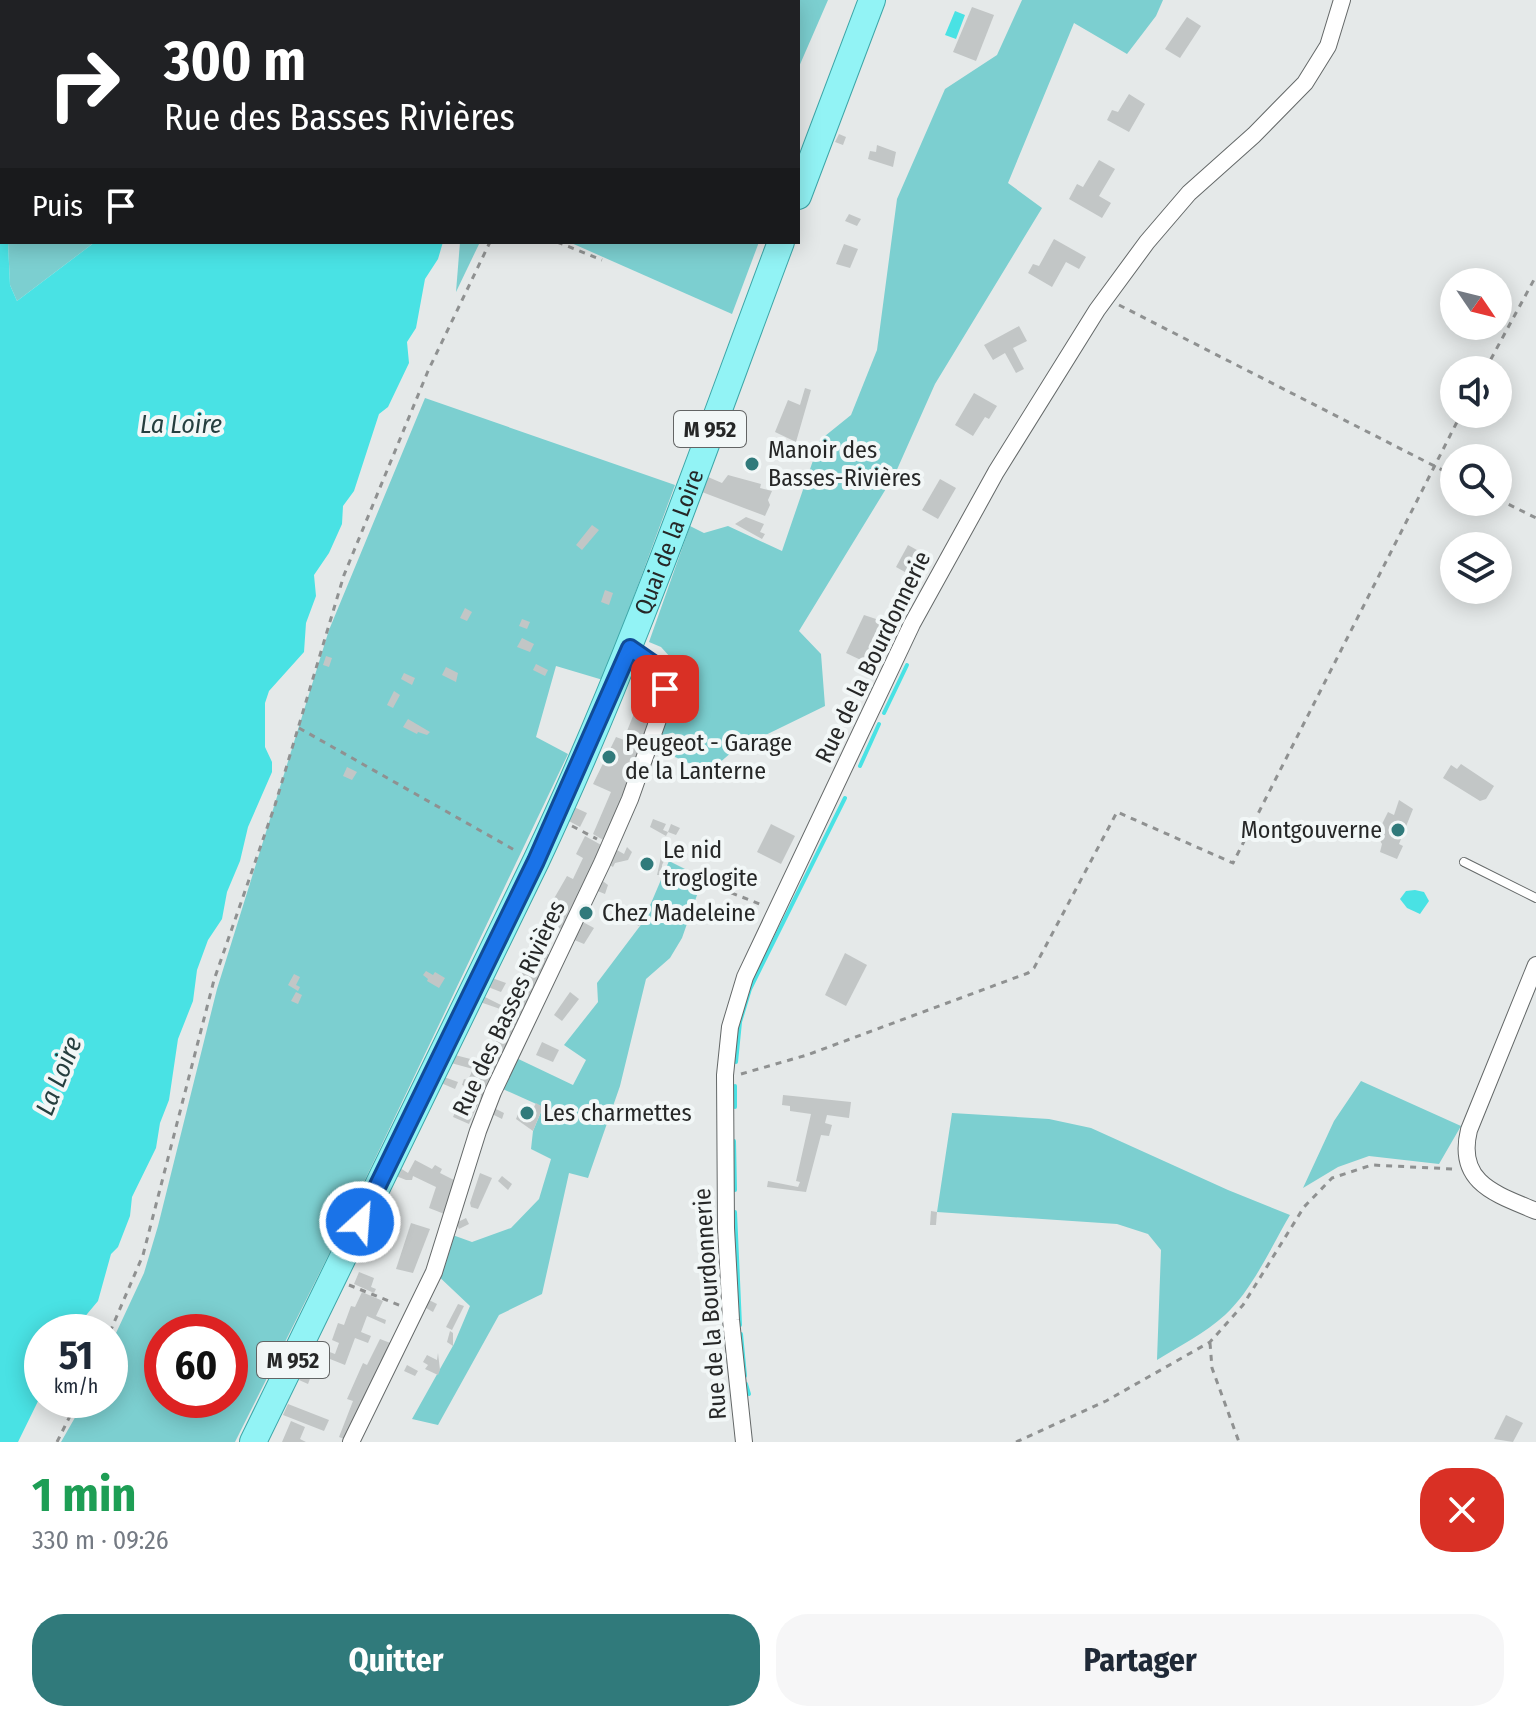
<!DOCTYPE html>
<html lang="fr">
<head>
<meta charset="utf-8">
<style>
	:root { --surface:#fff; --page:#f6f6f7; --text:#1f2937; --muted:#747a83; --accent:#307a7b }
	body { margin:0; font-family:"Fira Sans Condensed",sans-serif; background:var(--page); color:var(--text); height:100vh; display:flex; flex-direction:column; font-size:30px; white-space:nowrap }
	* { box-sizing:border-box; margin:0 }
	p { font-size:26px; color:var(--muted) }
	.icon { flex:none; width:44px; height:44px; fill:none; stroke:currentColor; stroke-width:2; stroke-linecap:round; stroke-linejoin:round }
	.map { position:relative; height:1442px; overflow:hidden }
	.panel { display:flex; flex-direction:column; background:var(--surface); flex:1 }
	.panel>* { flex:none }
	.hud { position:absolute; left:0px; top:0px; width:800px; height:244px; box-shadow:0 4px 20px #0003; background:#202124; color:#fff; overflow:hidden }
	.needle { width:52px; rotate:125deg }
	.fabs { position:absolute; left:1440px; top:268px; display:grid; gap:16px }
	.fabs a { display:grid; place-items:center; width:72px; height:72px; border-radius:50%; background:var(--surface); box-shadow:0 4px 20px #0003; font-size:40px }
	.speed { position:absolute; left:24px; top:1314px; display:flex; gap:16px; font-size:40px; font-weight:700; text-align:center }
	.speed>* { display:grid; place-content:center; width:104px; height:104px; border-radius:50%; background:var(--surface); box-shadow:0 4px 20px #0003; line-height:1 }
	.speed small { font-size:20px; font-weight:400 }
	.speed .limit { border:12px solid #d22; background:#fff; color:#111 }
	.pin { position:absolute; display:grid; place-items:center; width:68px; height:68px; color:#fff; margin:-34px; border-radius:16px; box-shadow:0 4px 12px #0006 }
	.me { position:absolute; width:88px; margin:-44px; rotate:26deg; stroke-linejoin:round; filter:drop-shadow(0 0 6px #0008) }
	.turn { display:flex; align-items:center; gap:28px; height:168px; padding:0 32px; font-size:36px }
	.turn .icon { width:104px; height:104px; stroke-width:2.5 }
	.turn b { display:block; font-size:56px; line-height:68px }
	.then { display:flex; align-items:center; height:76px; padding:0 32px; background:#0003; gap:16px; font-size:30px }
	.round { display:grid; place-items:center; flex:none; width:84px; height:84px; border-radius:32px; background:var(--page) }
	.headline { display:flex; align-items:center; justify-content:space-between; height:136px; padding:0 32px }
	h1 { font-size:48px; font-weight:700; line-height:60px; color:#1e9e55 }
	.action { display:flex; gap:16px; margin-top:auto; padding:16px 32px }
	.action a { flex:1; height:92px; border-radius:32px; background:var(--accent); color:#fff; font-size:32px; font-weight:700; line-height:92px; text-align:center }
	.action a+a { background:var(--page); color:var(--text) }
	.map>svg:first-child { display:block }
</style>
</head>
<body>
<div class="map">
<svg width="1536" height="1442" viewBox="0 0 1536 1442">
	<rect width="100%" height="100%" fill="#e5e9e9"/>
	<g fill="#7ccfd0" fill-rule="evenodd">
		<polygon points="48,0 230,0 46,2"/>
		<polygon points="601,0 828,0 798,69 798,2 600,2"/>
		<polygon points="1022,0 1163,0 1156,16 1127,54 1074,23 1008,183 1042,208 935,384 895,474 799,631 821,654 825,706 733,751 709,772 650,746 660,714 671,658 661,647 649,642 690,526 704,533 728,526 782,551 820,440 851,415 877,350 897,199 945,89 997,55"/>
		<polygon points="8,242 95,242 17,301 10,285"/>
		<polygon points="460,242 480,242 456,292"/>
		<polygon points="569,242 759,242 732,314"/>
		<path d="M425,398L675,485L603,680L556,666L536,737L568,754L341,1230L235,1442H61L85,1400H110V1346L144,1273L158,1226L217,989L329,630ZM162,1332H230V1400H162Z"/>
		<polygon points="669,861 703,878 682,938 670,958 646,979 620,1086 588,1178 569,1173 542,1294 499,1315 438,1425 412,1419 454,1344 470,1306 434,1272 447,1233 472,1242 511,1228 539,1199 551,1159 531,1149 533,1131 543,1107 496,1086 510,1055 573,1085 586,1060 564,1045 598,1002 597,983 643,922"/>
		<polygon points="1361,1081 1461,1126 1439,1164 1369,1156 1338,1167 1303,1188 1334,1121"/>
		<path d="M952,1113L1049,1119L1091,1128L1228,1190L1290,1215C1271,1247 1253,1289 1225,1315C1205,1333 1180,1346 1157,1360L1161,1250L1148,1234L1117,1224L937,1212Z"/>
	</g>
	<g fill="#49e2e4">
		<polygon points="0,0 18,0 2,2 2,242 8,242 10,285 17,301 95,242 443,242 438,259 425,279 416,328 407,342 409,363 388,407 379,414 354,491 343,506 342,524 329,553 314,575 316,596 306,623 304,652 269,691 265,703 265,747 272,762 272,772 248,827 240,861 227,892 222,919 208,940 197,970 193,1001 178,1039 169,1100 160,1123 156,1148 132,1197 130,1216 118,1247 111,1254 98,1301 72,1332 42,1332 42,1393 18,1442 0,1442"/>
		<polygon points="230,0 480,0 481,2 230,2"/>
		<polygon points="955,11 965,15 956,39 945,35"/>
		<polygon points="1415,890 1424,892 1429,901 1420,914 1407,908 1400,899 1406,891"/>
	</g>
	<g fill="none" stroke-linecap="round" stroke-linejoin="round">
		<g stroke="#49e2e4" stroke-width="4">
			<polyline points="884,713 907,665"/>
			<polyline points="860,766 879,724"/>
			<polyline points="736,1062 740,1022 750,989 845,798"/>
			<polyline points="735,1086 735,1107"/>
			<polyline points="734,1141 735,1190"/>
			<polyline points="735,1212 740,1325"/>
			<polyline points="741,1334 745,1376"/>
			<polyline points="746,1384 749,1394"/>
		</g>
	</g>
	<g fill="#c2c6c6">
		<polygon points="972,7 994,15 976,61 953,52"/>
		<polygon points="1187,17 1201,26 1180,58 1165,49"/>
		<polygon points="1129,94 1145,104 1129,132 1107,120 1112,110 1118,112"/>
		<polygon points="839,134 846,137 843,145 835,142"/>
		<polygon points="877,145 896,152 893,167 868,159 870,151 876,152"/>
		<polygon points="1099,160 1115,169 1099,196 1111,203 1102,218 1069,199 1077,184 1083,187"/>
		<polygon points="849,214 861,219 857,226 845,221"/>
		<polygon points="1054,239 1086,257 1079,269 1066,262 1052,287 1028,273 1033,264 1039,266"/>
		<polygon points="844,244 858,249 850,268 836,264"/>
		<polygon points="1019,326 1027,341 1013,348 1024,369 1016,373 1005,353 993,360 984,345"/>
		<polygon points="805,388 811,390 796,442 775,432 788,400 800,405"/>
		<polygon points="974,393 997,406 989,419 985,417 973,436 955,425"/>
		<polygon points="728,475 761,484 760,488 772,491 768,500 770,505 765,516 702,492 708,477 722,483"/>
		<polygon points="940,479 956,488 938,519 922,510"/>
		<polygon points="746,517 764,524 760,532 765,534 762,539 735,524"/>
		<polygon points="592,525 599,530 582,550 576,545"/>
		<polygon points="908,545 924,554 912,576 896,567"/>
		<polygon points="605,590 613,593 609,605 601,602"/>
		<polygon points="465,608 472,612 467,621 460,618"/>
		<polygon points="864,615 885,622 865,662 846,653"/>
		<polygon points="522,619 530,622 527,629 519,626"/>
		<polygon points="522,638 534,644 530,652 517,647"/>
		<polygon points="326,656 332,658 329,667 323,665"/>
		<polygon points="536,664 548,670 545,676 533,670"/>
		<polygon points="446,667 458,673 456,682 442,675"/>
		<polygon points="404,673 415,678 412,685 401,679"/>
		<polygon points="640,673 652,675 656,687 657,701 646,741 625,736 635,711 644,714 649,699 644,684 643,686 636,683"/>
		<polygon points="394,691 400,695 393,708 387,705"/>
		<polygon points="408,719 430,732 427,735 418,732 417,734 403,727"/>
		<polygon points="616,737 643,747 605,841 593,834 611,792 593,784"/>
		<polygon points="1461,764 1494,786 1486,799 1480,801 1443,778 1451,765 1457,769"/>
		<polygon points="347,767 357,772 352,780 343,776"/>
		<polygon points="1399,800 1413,809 1399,844 1403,846 1397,859 1380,852 1382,844 1379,839 1385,833 1379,830 1388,812 1394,815"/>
		<polygon points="574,807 587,813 580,827 567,820"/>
		<polygon points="653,819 666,824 663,830 668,832 671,824 680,828 676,835 668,832 666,836 650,827"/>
		<polygon points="771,824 795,836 781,864 757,852"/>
		<polygon points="585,836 603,846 565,931 547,922 558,905 552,902 567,876 573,879 583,858 576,854"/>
		<polygon points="627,847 632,852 628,860 615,863 613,867 608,864 615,849 624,854"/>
		<polygon points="661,857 666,857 662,865 662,875 657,875"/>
		<polygon points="600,879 608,885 605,894 595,890"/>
		<polygon points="635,915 643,921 639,926 630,921"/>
		<polygon points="581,921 594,928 584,944 572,939"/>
		<polygon points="534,948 553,956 484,1100 474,1096 477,1090 462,1085 464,1079 468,1080 473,1069 451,1063 455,1055 486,1063 499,1036 495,1034 506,1011 480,1002 483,996 507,1008 511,1000 517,1003 524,990 520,989 522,984 528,986 530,979 521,976"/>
		<polygon points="845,953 867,965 846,1006 825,995"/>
		<polygon points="426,971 433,975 435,972 445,978 439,988 427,981 428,979 423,975"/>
		<polygon points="294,974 300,977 296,985 300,987 298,991 288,985"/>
		<polygon points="492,978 506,983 501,992 488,987"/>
		<polygon points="296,992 302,995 298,1004 291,1001"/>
		<polygon points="570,992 579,999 562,1021 554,1015"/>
		<polygon points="542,1042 559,1050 553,1062 536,1055"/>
		<polygon points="444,1077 458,1082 455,1089 441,1083"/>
		<polygon points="783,1095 851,1102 849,1118 827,1115 825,1123 832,1125 829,1136 821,1135 806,1192 767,1187 768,1181 798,1187 800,1182 796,1181 811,1114 790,1111 790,1106 782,1105"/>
		<polygon points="462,1097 478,1104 469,1124 453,1117"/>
		<polygon points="536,1103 543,1107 533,1131 516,1119 519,1112 523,1113 526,1104 534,1107"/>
		<polygon points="494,1108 504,1113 502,1119 492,1114"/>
		<polygon points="415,1160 432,1169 435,1165 442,1169 440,1173 458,1182 447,1215 429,1208 436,1187 413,1176 412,1180 406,1180 396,1176 400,1168 408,1173"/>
		<polygon points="480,1173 492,1178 478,1209 471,1207 470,1203"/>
		<polygon points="502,1176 512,1184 508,1190 498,1181"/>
		<polygon points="931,1211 937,1212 936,1225 930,1225"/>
		<polygon points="466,1218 469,1224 459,1229 456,1223"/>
		<polygon points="411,1223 430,1229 413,1273 396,1269"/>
		<polygon points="370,1229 382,1234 379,1241 366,1236"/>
		<polygon points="359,1272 374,1278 371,1287 376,1289 374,1293 354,1284"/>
		<polygon points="362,1292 383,1301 376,1316 386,1320 385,1324 367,1316 361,1332 371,1336 368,1343 355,1338 345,1365 325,1357 327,1351 335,1354 339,1343 332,1340 338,1323 344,1325 351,1306 355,1307"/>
		<polygon points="429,1300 437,1304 433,1312 426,1308"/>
		<polygon points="458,1304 464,1306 452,1330 446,1327"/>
		<polygon points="450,1331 453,1333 453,1346 447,1342"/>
		<polygon points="380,1339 393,1344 347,1440 339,1437 353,1401 347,1399 363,1363 367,1365"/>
		<polygon points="438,1353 440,1370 438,1375 425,1369 428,1365 423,1362 427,1355 437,1360"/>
		<polygon points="407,1365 418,1371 415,1376 404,1371"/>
		<polygon points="303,1372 311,1376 308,1384 299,1380"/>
		<polygon points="288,1404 329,1420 324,1431 283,1415"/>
		<polygon points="1506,1415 1523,1423 1513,1442 1494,1439"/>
		<polygon points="291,1421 305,1427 300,1439 306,1442 282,1442"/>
	</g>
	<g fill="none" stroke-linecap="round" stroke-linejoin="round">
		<defs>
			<polyline id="service" points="1464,862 1536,898"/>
			<g id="minor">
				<path d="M1536,965L1469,1130C1456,1183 1496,1194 1536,1211"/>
				<polyline points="351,1442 434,1272 478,1131 493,1092 602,863 630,799 660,714 665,689 659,668 630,648"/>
				<polyline points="744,1442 731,1320 726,1228 725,1075 730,1027 745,977 912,624 996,472 1097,310 1147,242 1189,193 1254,135 1305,83 1328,46 1342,0"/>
			</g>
			<g id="primary">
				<polyline points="798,196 872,0"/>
				<path id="s1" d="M253,1442L536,861C631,660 703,450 781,242"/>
			</g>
		</defs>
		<use href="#service" stroke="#646868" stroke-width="10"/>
		<use href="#minor" stroke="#646868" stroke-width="18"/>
		<use href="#primary" stroke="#3da6a8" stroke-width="28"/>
		<g stroke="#8f9191" stroke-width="3" stroke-dasharray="6 6" stroke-linecap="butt">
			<polyline points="594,2 595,0"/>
			<polyline points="761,2 762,0"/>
			<polyline points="557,242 602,260"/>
			<polyline points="1119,305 1454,476"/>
			<polyline points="1485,370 1536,276"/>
			<polyline points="1498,499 1536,518"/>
			<polyline points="299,728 518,852"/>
			<polyline points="572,826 597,839"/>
			<polyline points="709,884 762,905"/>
			<polyline points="741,1074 807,1055 1028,973 1034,968 1117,812 1233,863 1461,414"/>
			<polyline points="349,1285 401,1306"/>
			<polyline points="110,1332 143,1255 214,980 275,805 344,575 428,371 490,242"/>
			<polyline points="1210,1343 1212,1368 1239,1442"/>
			<polyline points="57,1442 78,1400"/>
			<polyline points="1016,1442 1106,1401 1210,1342 1243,1305 1304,1207 1332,1178 1372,1165 1453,1169"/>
		</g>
		<use href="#service" stroke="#fff" stroke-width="8"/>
		<use href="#minor" stroke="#fff" stroke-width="16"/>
		<use href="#primary" stroke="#92f3f5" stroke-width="26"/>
	</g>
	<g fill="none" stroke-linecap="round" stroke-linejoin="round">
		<defs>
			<polyline id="route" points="360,1222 536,861 630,648 659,668 665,689"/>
		</defs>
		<use href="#route" stroke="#114b97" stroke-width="20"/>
		<use href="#route" stroke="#1a73e8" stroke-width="14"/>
	</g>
	<g fill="#307a7b" stroke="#f2f7f7" stroke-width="3">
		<circle cx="752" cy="464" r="8"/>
		<circle cx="609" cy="757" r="8"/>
		<circle cx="1398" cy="830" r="8"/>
		<circle cx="647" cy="864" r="8"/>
		<circle cx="586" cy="913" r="8"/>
		<circle cx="527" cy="1113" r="8"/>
	</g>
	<g text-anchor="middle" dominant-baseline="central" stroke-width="8" stroke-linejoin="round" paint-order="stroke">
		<g fill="#f2f7f7" stroke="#636565" stroke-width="2">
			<rect x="674" y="411" width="72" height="36" rx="6"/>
			<rect x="257" y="1342" width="72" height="36" rx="6"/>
		</g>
		<g font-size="22" font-weight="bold" fill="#262727">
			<text x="710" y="429">M 952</text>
			<text x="293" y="1360">M 952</text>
		</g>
		<g font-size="24" fill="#262727" stroke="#f2f7f7" text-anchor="start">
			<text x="768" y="450">Manoir des<tspan x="768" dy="28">Basses-Rivières</tspan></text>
			<text x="625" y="743">Peugeot - Garage<tspan x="625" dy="28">de la Lanterne</tspan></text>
			<text x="1382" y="830" text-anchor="end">Montgouverne</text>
			<text x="663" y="850">Le nid<tspan x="663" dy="28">troglogite</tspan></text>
			<text x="602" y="913">Chez Madeleine</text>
			<text x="543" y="1113">Les charmettes</text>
		</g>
		<g font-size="24" fill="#262727" stroke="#f2f7f7">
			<text stroke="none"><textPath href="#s1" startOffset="992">Quai de la Loire</textPath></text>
			<text transform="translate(873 657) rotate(-64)">Rue de la Bourdonnerie</text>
			<text transform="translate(509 1008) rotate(-65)">Rue des Basses Rivières</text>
			<text transform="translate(710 1304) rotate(-94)">Rue de la Bourdonnerie</text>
		</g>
		<g font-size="26" font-style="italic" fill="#263f3f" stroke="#f2f7f7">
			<text x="181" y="424">La Loire</text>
			<text transform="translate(59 1076) rotate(-68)">La Loire</text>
		</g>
	</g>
</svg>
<div class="fabs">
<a><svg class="needle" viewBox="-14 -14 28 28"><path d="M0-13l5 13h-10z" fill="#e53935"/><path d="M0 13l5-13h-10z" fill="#747a83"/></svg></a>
<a><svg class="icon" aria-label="sound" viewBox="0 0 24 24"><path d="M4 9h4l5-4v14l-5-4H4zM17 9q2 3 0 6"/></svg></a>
<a><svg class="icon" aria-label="search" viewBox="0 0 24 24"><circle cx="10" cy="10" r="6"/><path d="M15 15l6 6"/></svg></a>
<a><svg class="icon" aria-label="layers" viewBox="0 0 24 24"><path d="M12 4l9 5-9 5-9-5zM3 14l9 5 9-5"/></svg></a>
</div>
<div class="speed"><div>51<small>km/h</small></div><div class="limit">60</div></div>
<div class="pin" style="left:665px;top:689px;background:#d93025"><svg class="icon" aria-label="arrive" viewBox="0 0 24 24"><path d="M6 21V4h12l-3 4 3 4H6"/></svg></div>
<svg class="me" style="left:360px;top:1222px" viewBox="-20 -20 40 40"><circle r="17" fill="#1a73e8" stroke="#fff" stroke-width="3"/><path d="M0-11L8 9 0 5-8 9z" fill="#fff"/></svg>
<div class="hud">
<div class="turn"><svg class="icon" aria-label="right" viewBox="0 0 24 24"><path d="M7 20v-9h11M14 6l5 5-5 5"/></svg><div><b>300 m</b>Rue des Basses Rivières</div></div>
<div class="then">Puis<svg class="icon" aria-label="arrive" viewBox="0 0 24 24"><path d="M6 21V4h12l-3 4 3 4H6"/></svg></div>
</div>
</div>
<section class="panel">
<div class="headline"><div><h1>1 min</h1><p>330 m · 09:26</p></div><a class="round" style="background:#d93025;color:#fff"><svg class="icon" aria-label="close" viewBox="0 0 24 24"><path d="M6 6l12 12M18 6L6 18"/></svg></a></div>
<div class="action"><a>Quitter</a><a>Partager</a></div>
</section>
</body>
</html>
